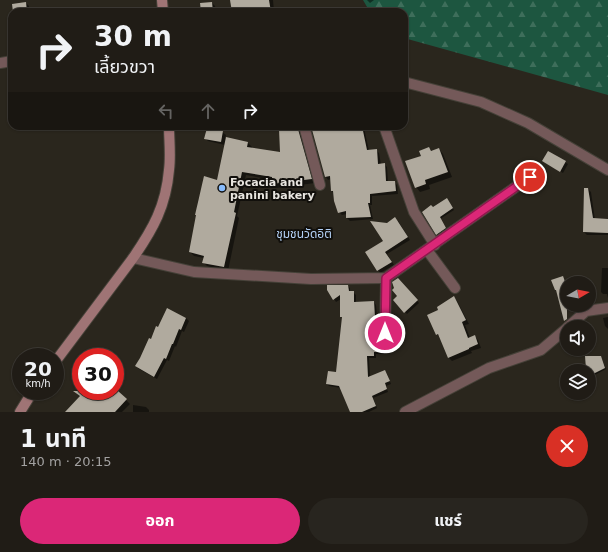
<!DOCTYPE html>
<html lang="th">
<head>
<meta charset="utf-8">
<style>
	:root { --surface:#201c16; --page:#28251f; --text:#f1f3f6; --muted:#a2a1a1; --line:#3d3a35; --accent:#db2777 }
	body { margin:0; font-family:"DejaVu Sans","Noto Sans Thai",sans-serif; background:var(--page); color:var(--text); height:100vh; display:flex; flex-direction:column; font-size:15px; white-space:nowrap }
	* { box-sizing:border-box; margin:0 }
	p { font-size:13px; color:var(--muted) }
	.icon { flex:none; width:22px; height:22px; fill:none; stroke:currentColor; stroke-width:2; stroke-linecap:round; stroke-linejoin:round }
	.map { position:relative; height:412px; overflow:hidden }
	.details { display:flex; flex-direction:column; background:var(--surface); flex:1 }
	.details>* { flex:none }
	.guide { position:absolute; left:8px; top:8px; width:400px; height:122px; border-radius:12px; box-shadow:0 1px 3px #0004,0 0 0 1px var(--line); background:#201c16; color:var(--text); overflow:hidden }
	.needle { width:26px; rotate:80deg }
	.tools { position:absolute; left:560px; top:276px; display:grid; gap:8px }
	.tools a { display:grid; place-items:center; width:36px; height:36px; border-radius:50%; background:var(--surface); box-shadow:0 1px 3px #0004,0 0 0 1px var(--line); font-size:20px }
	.speed { position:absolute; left:12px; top:348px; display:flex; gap:8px; font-size:20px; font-weight:700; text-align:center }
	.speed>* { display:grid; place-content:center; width:52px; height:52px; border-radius:50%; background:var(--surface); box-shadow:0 1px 3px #0004,0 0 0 1px var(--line); line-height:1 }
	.speed small { font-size:10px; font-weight:400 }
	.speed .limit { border:6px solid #d22; background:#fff; color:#111 }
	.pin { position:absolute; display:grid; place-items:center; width:34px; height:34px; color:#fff; margin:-17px; border:2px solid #fff; border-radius:50%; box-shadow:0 1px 4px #0007 }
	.me { position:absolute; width:44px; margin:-22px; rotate:0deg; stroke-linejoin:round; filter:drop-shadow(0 0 3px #0008) }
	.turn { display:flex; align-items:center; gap:14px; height:84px; padding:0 20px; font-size:18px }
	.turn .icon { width:52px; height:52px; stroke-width:2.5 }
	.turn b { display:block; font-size:28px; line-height:34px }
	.lanes { display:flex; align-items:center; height:38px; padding:0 20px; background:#0003; justify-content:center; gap:20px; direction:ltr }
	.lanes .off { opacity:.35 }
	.round { display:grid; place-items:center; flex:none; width:42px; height:42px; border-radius:21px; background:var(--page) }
	.overview { display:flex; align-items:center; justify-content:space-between; height:68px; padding:0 20px }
	h1 { font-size:24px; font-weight:700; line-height:30px }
	.primary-button { display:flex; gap:8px; margin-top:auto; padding:8px 20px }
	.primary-button a { flex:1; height:46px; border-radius:24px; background:var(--accent); color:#fff; font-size:16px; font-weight:700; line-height:46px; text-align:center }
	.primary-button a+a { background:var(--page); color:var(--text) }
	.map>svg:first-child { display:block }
</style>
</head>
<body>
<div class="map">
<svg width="608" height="412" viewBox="0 0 608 412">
	<defs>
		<pattern id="forest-firs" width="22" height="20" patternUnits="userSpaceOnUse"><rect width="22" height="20" fill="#1d5640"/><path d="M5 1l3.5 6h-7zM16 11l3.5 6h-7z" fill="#3e6e5b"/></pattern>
	</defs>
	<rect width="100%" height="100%" fill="#2a261d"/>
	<polygon fill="url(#forest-firs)" points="363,0 608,0 608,95 404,38 404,12 370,12"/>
	<g fill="#0007">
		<polygon points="231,0 273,0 274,12 233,12"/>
		<polygon points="367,0 374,0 370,3"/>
		<polygon points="26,3 29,6 29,12 14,12"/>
		<polygon points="212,3 215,6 216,12 202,12"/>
		<polygon points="10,38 12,38 12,49"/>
		<polygon points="312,126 362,126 364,128 369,151 376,150 379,153 381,165 384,164 387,167 388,182 394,182 397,185 398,194 372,196 372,205 370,205 373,219 350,221 347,218 347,214 342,215 339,212 334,194 332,191 331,179 328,180 326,177"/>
		<polygon points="298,130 302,134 315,183 277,188 273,184 273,180 246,175 237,216 239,218 228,271 207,266 203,262 204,258 194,256 190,252 197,216 196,215 198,201 205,177 218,181 225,145 208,141 205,138 222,132 226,135 225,138 248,143 252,147 252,149 281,154"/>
		<polygon points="429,148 433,152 439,149 443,154 452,177 429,185 430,189 420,192 416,187"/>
		<polygon points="548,152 568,164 563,173 546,163"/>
		<polygon points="588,189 591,192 595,220 608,220 608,235 587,235 584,232"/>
		<polygon points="448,201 454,210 440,219 447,230 439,236 437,234 433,208"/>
		<polygon points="398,221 410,240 387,254 394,265 380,273 366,252 384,241 388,224"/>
		<polygon points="602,268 608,268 608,298 607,294 603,294 601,292"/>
		<polygon points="563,277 567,284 567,305 574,306 564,308 561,305 553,280"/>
		<polygon points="401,282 419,303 407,314 394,300 399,296"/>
		<polygon points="347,286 350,288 350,292 353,292 356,295 356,303 374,302 376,305 377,316 379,315 381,317 380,340 386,343 386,354 376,354 376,358 369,358 370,378 385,371 387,374 391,384 386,386 388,392 373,398 377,408 369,412 351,412 341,388 329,386 327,384 337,373 343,318 341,316 341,299 336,302 328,289"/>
		<polygon points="454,297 457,301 469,324 465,325 470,338 474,336 478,340 481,348 471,351 472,353 452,361 449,358 440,337 437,334 439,310"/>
		<polygon points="608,317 608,329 605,326 603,318"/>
		<polygon points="186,318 189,321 184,332 182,331 176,347 175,346 169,361 167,360 157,379 139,369 136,366 158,328"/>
		<polygon points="601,357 606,369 591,377 588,371"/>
		<polygon points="81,385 81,391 115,391 115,389 130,404 122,412 66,412 81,397 75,392"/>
		<polygon points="133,405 146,407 149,410 149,412 133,412"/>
	</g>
	<g fill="#b0aa9e">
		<polygon points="230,0 269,0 271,12 232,12"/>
		<polygon points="26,2 27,12 13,12 12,4"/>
		<polygon points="212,2 213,12 201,12 200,3"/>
		<polygon points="311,126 362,126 367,150 377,149 378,164 385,163 386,181 395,181 396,191 370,194 370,203 368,203 371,217 346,218 346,211 338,213 334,201 333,191 331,191 330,176 325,177"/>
		<polygon points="207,128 223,131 221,142 204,139"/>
		<polygon points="279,129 298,129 312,179 272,184 272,177 242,172 234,212 236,213 224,267 202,263 204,256 189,252 196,215 195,215 204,176 217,180 226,137 248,142 247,147 280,152"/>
		<polygon points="429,147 431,151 439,148 448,172 425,180 426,184 415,188 405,161 421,156 419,151"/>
		<polygon points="548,151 566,161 560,172 542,161"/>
		<polygon points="584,188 588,188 593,218 608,219 608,233 583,232"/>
		<polygon points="447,198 453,208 440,217 446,228 436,235 422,212 431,205 433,207"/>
		<polygon points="395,217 408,237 385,252 392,262 377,271 365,252 383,241 370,221 387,223"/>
		<polygon points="563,276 567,287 567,319 564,321 556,290 555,290 551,280"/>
		<polygon points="398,278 418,300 404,313 393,300 397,296 392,290 394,288 392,282"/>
		<polygon points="327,285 348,285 349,291 354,291 354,302 374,301 375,317 379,313 378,336 380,338 384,339 384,352 374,352 374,356 367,356 368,377 385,370 390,381 385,383 387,389 372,396 376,406 362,412 350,412 339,386 326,384 328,371 336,372 342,317 340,317 340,295 333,300 327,290"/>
		<polygon points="454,296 466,320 462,322 468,338 475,335 478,344 469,348 469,349 448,358 438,334 436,335 427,315 438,310 437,307"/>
		<polygon points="167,308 186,318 181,330 179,329 173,344 172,344 166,359 164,358 154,377 135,366 140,358 149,338 151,339 156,326 158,327"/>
		<polygon points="585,356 601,356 605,368 589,376 589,371 587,371 586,369"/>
		<polygon points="73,391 118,391 127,399 115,412 65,412 80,396"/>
	</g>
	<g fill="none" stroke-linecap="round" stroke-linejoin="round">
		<defs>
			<g id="street">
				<polyline points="0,63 12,61"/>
				<polyline points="404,82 481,102 528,123 608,170"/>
				<polyline points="304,126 320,185"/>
				<polyline points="384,126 414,212 435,245"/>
				<polyline points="427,250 455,288"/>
				<polyline points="133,258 194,272 311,279 386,278 530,177"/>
				<polyline points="568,327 586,311 608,308"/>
				<polyline points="385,333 386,278"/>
				<polyline points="405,412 489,368 541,350 567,328"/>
			</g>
			<g id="secondary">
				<polyline points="162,0 163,12"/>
				<path d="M55,362L133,258C153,229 166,206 169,170C171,155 169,140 169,126"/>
				<polyline points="20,412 33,391"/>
			</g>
		</defs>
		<use href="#street" stroke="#454138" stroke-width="12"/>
		<use href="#secondary" stroke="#454138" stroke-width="12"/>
		<use href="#street" stroke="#745959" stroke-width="10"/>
		<use href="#secondary" stroke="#9f7475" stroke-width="10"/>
	</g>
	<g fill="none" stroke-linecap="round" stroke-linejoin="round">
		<defs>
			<polyline id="route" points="385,333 386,278 530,177"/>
		</defs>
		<use href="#route" stroke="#8e194d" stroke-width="10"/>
		<use href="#route" stroke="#db2777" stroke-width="7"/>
	</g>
	<circle fill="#87bbfb" stroke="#110f0b" stroke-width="1.5" cx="222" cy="188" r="4"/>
	<g text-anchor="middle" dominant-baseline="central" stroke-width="4" stroke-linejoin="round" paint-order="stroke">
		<g font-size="11" font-weight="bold" fill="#e9e6e0" stroke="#110f0b" text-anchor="start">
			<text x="230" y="182">Focacia and<tspan x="230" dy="13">panini bakery</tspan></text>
		</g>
		<g font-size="12" fill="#b4d1f6" stroke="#110f0b">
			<text x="304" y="234">ชุมชนวัดอิติ</text>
		</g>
	</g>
</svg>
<div class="tools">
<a><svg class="needle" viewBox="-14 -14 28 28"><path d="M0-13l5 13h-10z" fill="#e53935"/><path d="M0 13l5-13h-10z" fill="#a2a1a1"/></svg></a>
<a><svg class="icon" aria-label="sound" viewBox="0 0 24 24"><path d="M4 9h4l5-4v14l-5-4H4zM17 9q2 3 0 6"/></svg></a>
<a><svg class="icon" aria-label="layers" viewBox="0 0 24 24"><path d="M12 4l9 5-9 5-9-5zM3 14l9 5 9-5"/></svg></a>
</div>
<div class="speed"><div>20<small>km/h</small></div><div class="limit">30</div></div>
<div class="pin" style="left:530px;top:177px;background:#d93025"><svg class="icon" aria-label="arrive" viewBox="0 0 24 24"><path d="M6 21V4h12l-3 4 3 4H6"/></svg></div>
<svg class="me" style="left:385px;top:333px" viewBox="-20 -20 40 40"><circle r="17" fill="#db2777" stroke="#fff" stroke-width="3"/><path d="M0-11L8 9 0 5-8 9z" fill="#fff"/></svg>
<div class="guide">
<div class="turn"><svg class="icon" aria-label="right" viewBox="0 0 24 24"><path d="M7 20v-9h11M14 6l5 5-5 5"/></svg><div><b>30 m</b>เลี้ยวขวา</div></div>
<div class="lanes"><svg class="icon off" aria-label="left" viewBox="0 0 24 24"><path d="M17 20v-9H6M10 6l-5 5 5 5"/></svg><svg class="icon off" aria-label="ahead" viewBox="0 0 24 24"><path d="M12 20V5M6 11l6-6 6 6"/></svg><svg class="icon" aria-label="right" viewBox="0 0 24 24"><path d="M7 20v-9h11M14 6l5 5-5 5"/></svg></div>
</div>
</div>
<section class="details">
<div class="overview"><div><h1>1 นาที</h1><p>140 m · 20:15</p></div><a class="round" style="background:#d93025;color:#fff"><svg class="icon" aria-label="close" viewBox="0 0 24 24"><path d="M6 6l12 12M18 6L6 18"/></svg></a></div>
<div class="primary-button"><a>ออก</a><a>แชร์</a></div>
</section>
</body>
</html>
